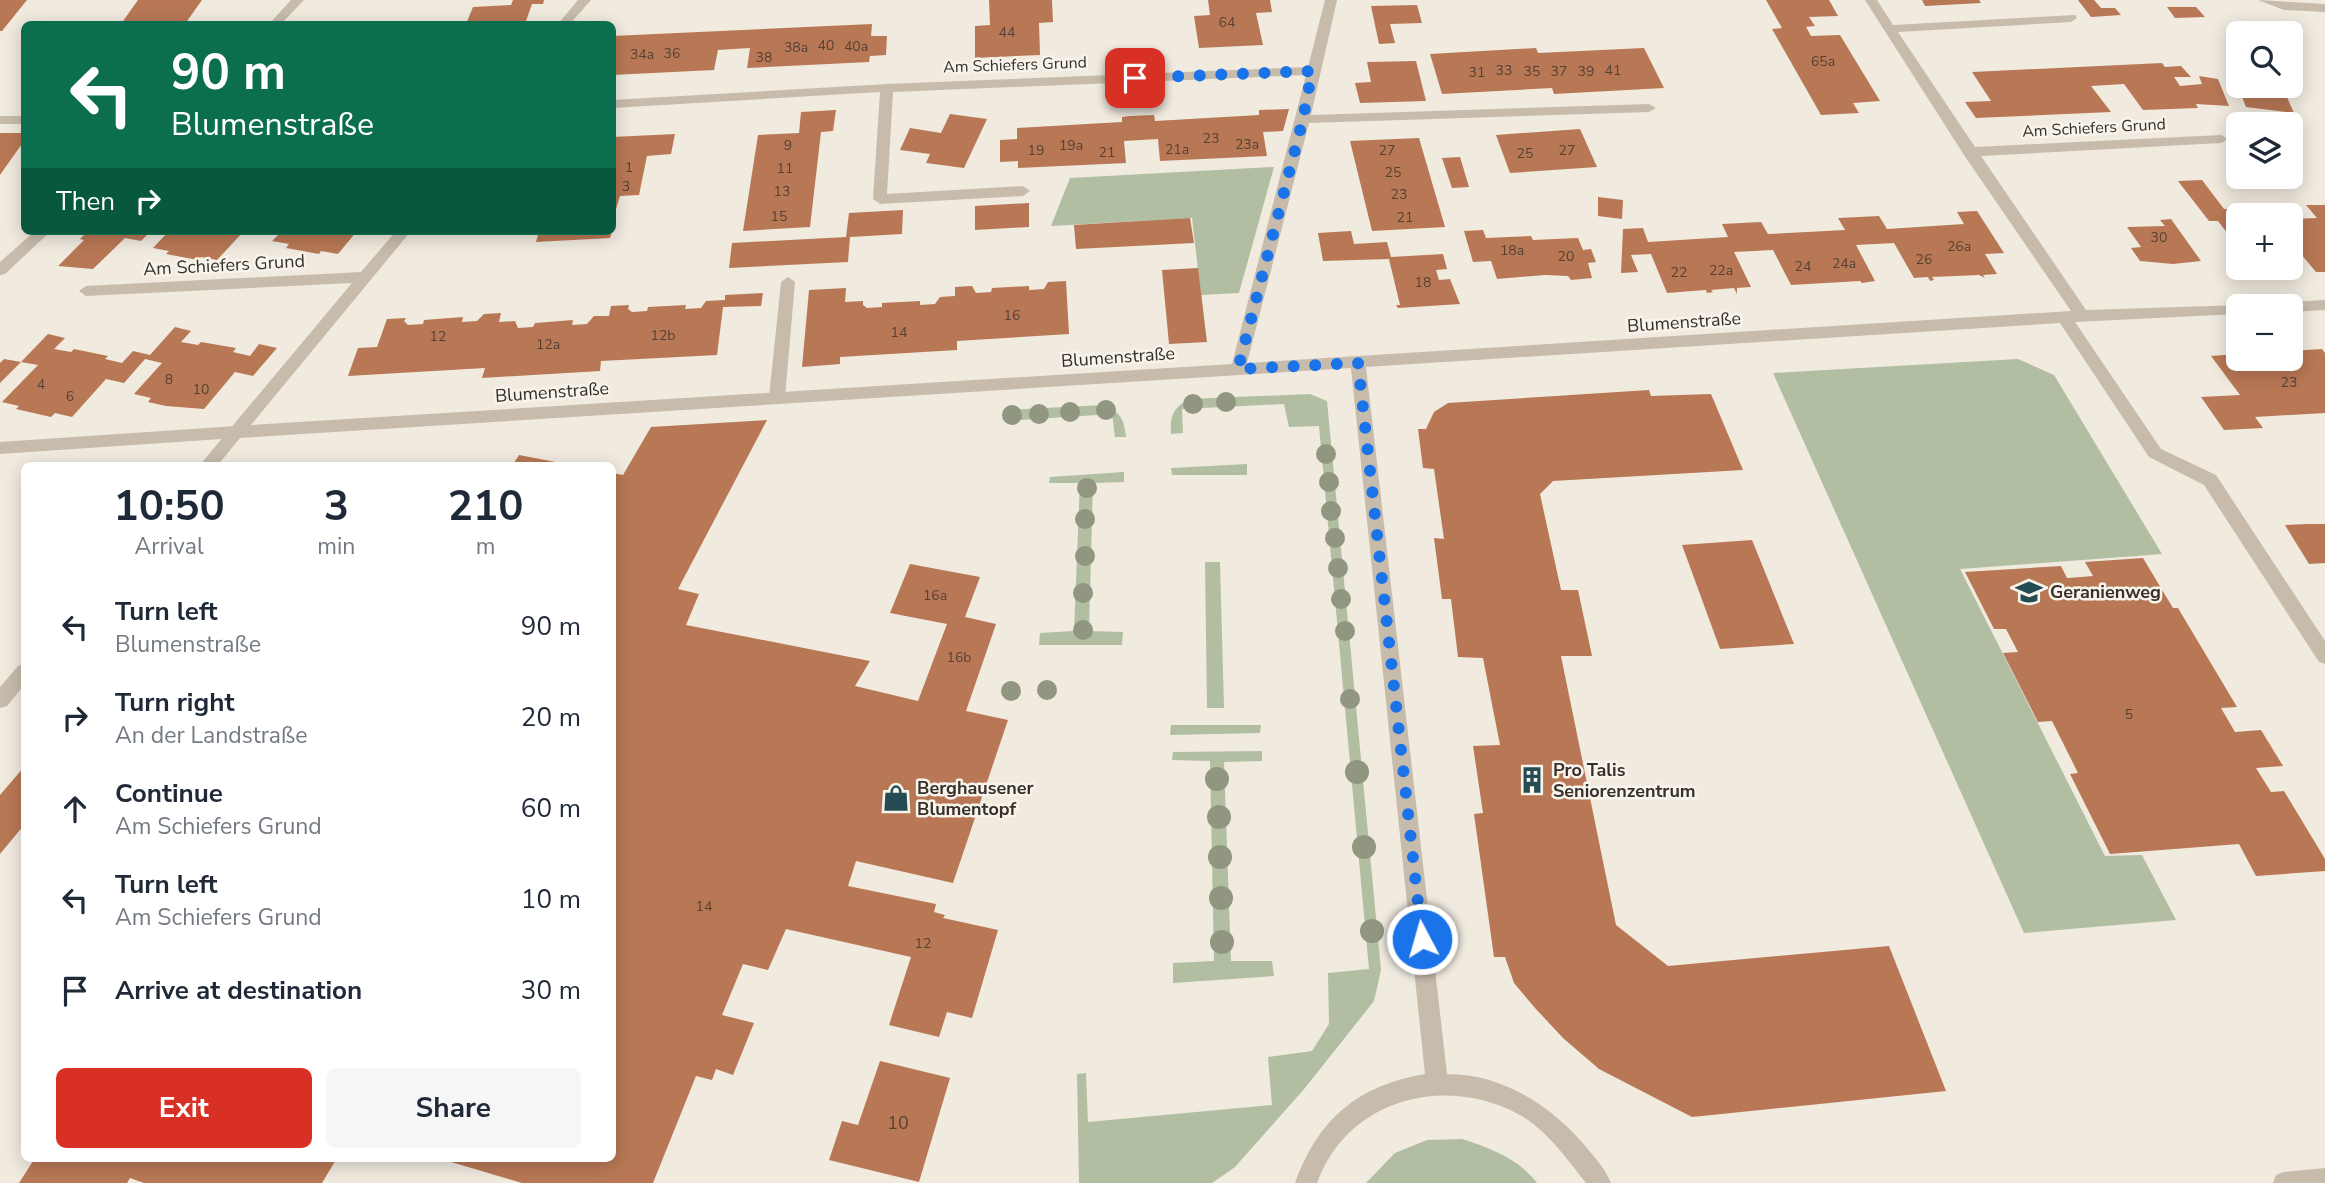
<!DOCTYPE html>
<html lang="en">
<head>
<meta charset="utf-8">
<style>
	:root { --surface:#fff; --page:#f6f6f7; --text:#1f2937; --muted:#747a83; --accent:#d93025 }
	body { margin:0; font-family:"Nunito Sans",sans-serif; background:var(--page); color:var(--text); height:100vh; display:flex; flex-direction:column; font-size:26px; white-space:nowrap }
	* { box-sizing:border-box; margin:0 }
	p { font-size:23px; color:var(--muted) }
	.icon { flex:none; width:38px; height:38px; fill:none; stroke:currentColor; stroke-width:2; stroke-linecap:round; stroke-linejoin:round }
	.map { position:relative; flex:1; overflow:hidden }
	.details { position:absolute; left:21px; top:462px; width:595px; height:700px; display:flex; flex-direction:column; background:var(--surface); border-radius:10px; box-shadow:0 4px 18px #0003 }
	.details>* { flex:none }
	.hud { position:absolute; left:21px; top:21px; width:595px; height:214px; border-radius:10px; box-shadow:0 4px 18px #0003; background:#0b6e4f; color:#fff; overflow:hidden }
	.buttons { position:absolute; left:2226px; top:21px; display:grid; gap:14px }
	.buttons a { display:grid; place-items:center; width:77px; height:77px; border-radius:10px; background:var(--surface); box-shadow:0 4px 18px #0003; font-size:35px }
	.pin { position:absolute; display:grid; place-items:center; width:60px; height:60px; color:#fff; margin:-30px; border-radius:14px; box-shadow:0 4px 10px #0006 }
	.me { position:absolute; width:77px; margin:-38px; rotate:354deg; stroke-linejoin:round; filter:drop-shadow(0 0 5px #0008) }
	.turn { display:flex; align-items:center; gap:24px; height:147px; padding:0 35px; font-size:32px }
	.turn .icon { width:91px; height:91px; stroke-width:2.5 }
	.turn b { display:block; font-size:49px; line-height:60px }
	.then { display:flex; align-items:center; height:66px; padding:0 35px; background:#0003; gap:14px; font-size:26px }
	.eta { display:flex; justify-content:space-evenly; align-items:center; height:119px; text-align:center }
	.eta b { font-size:42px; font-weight:700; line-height:49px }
	.primary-button { display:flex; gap:14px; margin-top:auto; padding:14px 35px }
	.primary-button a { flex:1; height:80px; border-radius:10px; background:var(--accent); color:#fff; font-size:28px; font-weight:700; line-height:80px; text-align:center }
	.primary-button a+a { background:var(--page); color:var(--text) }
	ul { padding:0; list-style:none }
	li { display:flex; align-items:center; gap:21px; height:91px; padding:0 35px }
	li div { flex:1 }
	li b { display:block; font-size:26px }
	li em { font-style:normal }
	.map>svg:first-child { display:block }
</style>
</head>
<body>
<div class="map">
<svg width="2325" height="1183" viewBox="0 0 2325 1183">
	<rect width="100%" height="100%" fill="#f0eadf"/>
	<g fill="#b1bea1">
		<polygon points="1274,167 1239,293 1201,295 1192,218 1051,226 1070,178"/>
		<polygon points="2018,359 2054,375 2162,554 1960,569 2105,856 2142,855 2176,920 2024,933 1773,373"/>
		<path d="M1310,394L1327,401L1381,970L1374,1001L1305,1088L1235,1167L1212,1183H1079L1077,1074L1086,1073L1088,1122L1272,1105L1268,1057L1312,1051L1329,1024L1328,973L1369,969L1319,426L1289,427L1284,404L1182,409L1183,433L1171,434C1170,416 1173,408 1189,399Z"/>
		<path d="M1103,405C1120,412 1124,418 1126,437H1115L1112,414L1005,421L1006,410Z"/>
		<polygon points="1247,464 1247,475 1172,475 1171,468"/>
		<polygon points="1124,472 1124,482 1093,483 1089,631 1123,632 1122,645 1039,645 1040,633 1074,631 1080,483 1049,483 1050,477"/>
		<polygon points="1205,562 1220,562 1224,708 1207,708"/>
		<polygon points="1171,725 1261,725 1260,733 1170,735"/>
		<polygon points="1262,751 1262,761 1224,762 1231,961 1272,961 1274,976 1173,983 1173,963 1214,961 1210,761 1172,760 1173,752"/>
		<path d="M1462,1139C1490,1148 1519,1159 1537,1183H1366L1395,1153L1427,1140Z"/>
	</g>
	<g fill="#b87855">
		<polygon points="0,0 27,0 2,31 0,31"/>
		<polygon points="138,0 202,0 185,24 121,24"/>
		<polygon points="513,0 544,0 543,4 532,4 525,24 466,24 473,7 511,5"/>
		<polygon points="989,0 1052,0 1053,22 1039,23 1040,55 975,58 975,26 990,25"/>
		<polygon points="1208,0 1270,0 1272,12 1256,13 1263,45 1199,48 1194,16 1210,15"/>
		<polygon points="1766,0 1829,0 1838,16 1809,17 1815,26 1806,27 1811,36 1840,35 1880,101 1853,103 1859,113 1821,115 1772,29 1782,28"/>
		<polygon points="1922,0 1979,0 1981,3 1925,6"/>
		<polygon points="2078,0 2094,0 2101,8 2115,8 2121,15 2091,17"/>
		<polygon points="1417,5 1422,23 1390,24 1395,43 1379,44 1371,6"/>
		<polygon points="2167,7 2196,7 2205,17 2175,18"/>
		<polygon points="872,24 871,36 887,36 886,55 870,56 869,62 747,68 750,48 718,50 714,70 612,75 612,36"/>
		<polygon points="1536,48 1538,53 1644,48 1664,88 1554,94 1552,88 1442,94 1430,54"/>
		<polygon points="1416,61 1426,101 1360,103 1355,83 1371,82 1367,62"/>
		<polygon points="2162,63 2165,67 2181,66 2191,77 2174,77 2180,86 2202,84 2199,76 2218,79 2229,106 2196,104 2198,108 2143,110 2124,84 2091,86 2111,112 1976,118 1965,102 1991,101 1972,72"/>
		<polygon points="2229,63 2238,64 2238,86 2282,86 2294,113 2246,107"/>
		<polygon points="1289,109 1283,131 1263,132 1267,156 1160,161 1158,139 1124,141 1126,163 1018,168 1018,161 1000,162 1000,140 1017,139 1017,128 1122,122 1122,117 1130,116 1154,115 1155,121 1259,115 1259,110"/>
		<polygon points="836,110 833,131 821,132 810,227 743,231 758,135 799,133 801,112"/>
		<polygon points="950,114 987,119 964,168 926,163 930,154 900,150 910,128 941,133"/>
		<polygon points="1580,129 1597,167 1510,173 1496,135"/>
		<polygon points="0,133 24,133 24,141 0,175"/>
		<polygon points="675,134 671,154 647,156 639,195 620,196 612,222 612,137"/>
		<polygon points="1419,138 1445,227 1372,231 1350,141"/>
		<polygon points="1460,157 1469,187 1452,188 1442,158"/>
		<polygon points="2202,180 2224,209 2246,208 2251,215 2238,215 2238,247 2218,221 2209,221 2178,181"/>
		<polygon points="1598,197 1623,200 1622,219 1598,216"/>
		<polygon points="1029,203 1029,227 975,230 975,206"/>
		<polygon points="2306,205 2325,205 2325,272 2316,272 2291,242 2291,219 2317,218"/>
		<polygon points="903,210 902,234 850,237 848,262 729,268 732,243 846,237 849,213"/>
		<polygon points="1977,211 2004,253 1985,254 1997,274 1983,275 1985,278 1979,275 1932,277 1934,280 1930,281 1928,277 1914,278 1894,243 1856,245 1875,281 1862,283 1860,281 1791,285 1773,250 1734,252 1751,287 1737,288 1737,294 1734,288 1711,290 1713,292 1707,293 1706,290 1667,293 1651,254 1631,255 1638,272 1621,273 1623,229 1643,228 1648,242 1728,237 1722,224 1761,222 1768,234 1845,230 1838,218 1879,216 1887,229 1964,224 1957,212"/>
		<polygon points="1190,218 1194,243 1076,249 1074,225"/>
		<polygon points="2171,219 2201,261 2173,264 2140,261 2131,248 2141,247 2127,227 2165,226 2160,220"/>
		<polygon points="1483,230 1486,238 1531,236 1533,240 1578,238 1583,250 1591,249 1596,262 1588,263 1592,278 1571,280 1568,276 1545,275 1497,279 1491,261 1473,262 1464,231"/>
		<polygon points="88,231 151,231 141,241 125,238 93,269 58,266 84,240 80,239"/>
		<polygon points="169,231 244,231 217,260 201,257 198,260 166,254 169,251 153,248"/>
		<polygon points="282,231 357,231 338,254 321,251 319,254 286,248 289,244 272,241"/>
		<polygon points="539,231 612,231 610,238 536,242"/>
		<polygon points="1351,231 1354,244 1387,242 1391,257 1443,254 1447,269 1436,270 1439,280 1450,279 1460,304 1398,308 1396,305 1400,305 1389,259 1323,261 1318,233"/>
		<polygon points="1198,268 1207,342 1169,344 1162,270"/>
		<polygon points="1066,281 1069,334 957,341 957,350 840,357 840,364 802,367 809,290 846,288 845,302 863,301 863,305 867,308 882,307 882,303 920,301 920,305 935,304 940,297 955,296 955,287 972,286 976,293 991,292 992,288 1029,286 1029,290 1044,289 1048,282"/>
		<polygon points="763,293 761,306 723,307 717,355 601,361 600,371 482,378 485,368 348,376 358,348 377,347 387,319 406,318 404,321 408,325 423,324 424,320 463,317 462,322 477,321 484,314 501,313 499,322 515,321 518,328 533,327 535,323 573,320 572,325 587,324 594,316 609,316 611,306 629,305 628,309 632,312 647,311 648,307 686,305 685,309 701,308 706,301 725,300 725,295"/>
		<polygon points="175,327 191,331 181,342 198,345 201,342 236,348 233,352 250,356 259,344 277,348 253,376 235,372 204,409 166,406 148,402 151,398 134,394 162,363 145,359 124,383 106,379 72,417 55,413 51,417 16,409 19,406 2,402 38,365 21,362 48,334 65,338 54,349 71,352 74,349 108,356 105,359 122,363 133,351 150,355"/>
		<polygon points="2322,349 2325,353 2325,413 2255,417 2263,428 2224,430 2201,397 2240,395 2211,356 2238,354 2238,359 2291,359 2291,351"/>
		<polygon points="4,359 21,362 0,383 0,363"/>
		<polygon points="1649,390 1651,396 1711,394 1743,470 1553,481 1540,494 1561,590 1578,590 1592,656 1561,656 1616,925 1668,966 1889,946 1946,1091 1692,1117 1599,1069 1563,1038 1535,1008 1514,983 1505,957 1494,957 1474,814 1483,813 1473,746 1500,745 1483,658 1458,657 1451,599 1442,599 1434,538 1444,539 1434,469 1423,468 1418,429 1426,429 1434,412 1448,403"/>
		<polygon points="767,420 678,589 699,594 686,625 870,661 855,686 918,701 947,624 890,613 910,564 980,577 965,617 996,624 966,711 1008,720 953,883 856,861 848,886 936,904 934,912 945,915 943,918 998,930 972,1018 947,1012 939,1037 889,1025 911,957 786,929 768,970 743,964 722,1015 754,1023 733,1075 716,1069 712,1080 696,1076 653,1183 522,1183 441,1159 612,1158 612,473 623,475 651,427"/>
		<polygon points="519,455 566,464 566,466 512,466"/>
		<polygon points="2306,524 2325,524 2325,563 2309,564 2285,525"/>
		<polygon points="1752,540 1794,644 1720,649 1682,545"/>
		<polygon points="2143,558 2173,608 2178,608 2237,707 2221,708 2235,732 2261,730 2283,766 2256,768 2271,792 2284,791 2325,859 2325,871 2256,876 2239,844 2110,854 2070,774 2078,773 2052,721 2038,722 2003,653 2018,652 2006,629 1994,629 1965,572 2061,566 2067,578 2081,577 2093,576 2085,562"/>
		<polygon points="24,767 24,825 0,854 0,795"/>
		<polygon points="880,1061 950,1078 919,1182 829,1160 842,1121 858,1125"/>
		<polygon points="35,1158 337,1158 322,1183 144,1183 130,1178 127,1183 19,1183"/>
	</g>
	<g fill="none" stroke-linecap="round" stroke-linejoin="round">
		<g fill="#c7bbac" fill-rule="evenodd">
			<polygon points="788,277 795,282 785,397 777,403 769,397 781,282"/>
			<polygon points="236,426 244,432 236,438 0,454 0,442"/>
		</g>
		<g fill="#c7bbac" fill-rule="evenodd">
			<polygon points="291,0 304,0 281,24 269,24"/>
			<polygon points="578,0 591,0 570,24 558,24"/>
			<path d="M1325,0H1337L1311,115L1649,104L1656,108L1649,112L1309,123L1247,363L2071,311L1964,155L1865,0H1877L1893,25L2075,15L2077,18L2071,22L1898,32L1975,147L2221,135L2228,139L2221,143L1981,156L2086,310L2243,305L2238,306V314L2075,322L2161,449L2216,475L2325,641V664L2319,662L2204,485L2149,457L2060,323L1366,367L1447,1074C1503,1074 1552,1106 1587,1148C1596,1159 1606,1170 1611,1183H1586C1567,1159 1546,1129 1518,1114C1443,1074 1347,1100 1317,1183H1295C1318,1119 1358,1085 1425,1074L1351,368L240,438L217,466H199L352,283L86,296L79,291L86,286L361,272L396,231H411L251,425L1232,364L1306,75L893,92L887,194L1023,186L1030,191L1023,196L880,204L873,199L880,92L612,108V100L887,84L1308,67Z"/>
			<polygon points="2258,0 2325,4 2325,12 2284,10"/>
			<rect x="0" y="116" width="24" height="8"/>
			<polygon points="35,231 51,231 5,274 0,275 0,262"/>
			<polygon points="2325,300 2325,310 2291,312 2291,306 2284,306 2291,302"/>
			<polygon points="24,664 24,685 7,706 0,708 0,687 18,666"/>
			<polygon points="2325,1168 2325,1183 2273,1183 2276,1175 2284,1172"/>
		</g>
	</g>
	<g fill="#90967f">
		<circle cx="1226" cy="402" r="10"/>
		<circle cx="1193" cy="404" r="10"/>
		<circle cx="1106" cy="410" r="10"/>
		<circle cx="1070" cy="412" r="10"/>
		<circle cx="1039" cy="414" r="10"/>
		<circle cx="1012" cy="415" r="10"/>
		<circle cx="1326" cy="454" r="10"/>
		<circle cx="1329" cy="482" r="10"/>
		<circle cx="1087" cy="488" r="10"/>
		<circle cx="1331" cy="511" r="10"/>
		<circle cx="1085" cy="519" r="10"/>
		<circle cx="1335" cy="538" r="10"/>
		<circle cx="1085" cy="556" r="10"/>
		<circle cx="1338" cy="568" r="10"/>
		<circle cx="1083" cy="593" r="10"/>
		<circle cx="1341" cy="599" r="10"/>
		<circle cx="1083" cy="630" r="10"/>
		<circle cx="1345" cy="631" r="10"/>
		<circle cx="1047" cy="690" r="10"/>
		<circle cx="1011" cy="691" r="10"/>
		<circle cx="1350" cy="699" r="10"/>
		<circle cx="1357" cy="772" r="12"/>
		<circle cx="1217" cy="779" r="12"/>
		<circle cx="1219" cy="817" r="12"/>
		<circle cx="1364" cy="847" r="12"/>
		<circle cx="1220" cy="857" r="12"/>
		<circle cx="1221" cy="898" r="12"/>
		<circle cx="1372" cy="931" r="12"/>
		<circle cx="1222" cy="942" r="12"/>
	</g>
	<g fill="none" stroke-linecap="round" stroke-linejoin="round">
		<polyline stroke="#1a73e8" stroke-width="12" stroke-dasharray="0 21.6" points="1135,78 1312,71 1303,119 1238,369 1358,363 1422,939"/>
	</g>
	<defs>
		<symbol id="school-bare" viewBox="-9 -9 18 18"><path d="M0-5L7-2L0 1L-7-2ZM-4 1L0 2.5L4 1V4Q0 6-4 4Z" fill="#254b53" stroke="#f8f4eb" stroke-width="2.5" paint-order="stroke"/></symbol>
		<symbol id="building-bare" viewBox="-9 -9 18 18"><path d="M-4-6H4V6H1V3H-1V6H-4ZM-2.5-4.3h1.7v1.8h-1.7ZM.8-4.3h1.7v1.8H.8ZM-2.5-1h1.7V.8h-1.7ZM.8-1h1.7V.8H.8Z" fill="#254b53" stroke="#f8f4eb" stroke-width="2.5" paint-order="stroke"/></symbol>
		<symbol id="shop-bare" viewBox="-9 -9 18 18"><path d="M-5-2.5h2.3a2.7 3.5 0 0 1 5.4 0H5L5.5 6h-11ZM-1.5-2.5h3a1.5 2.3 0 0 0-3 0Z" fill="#254b53" stroke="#f8f4eb" stroke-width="2.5" paint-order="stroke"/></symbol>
	</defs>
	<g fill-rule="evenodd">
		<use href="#school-bare" x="2010" y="573" width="38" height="38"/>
		<use href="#building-bare" x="1513" y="761" width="38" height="38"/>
		<use href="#shop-bare" x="877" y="779" width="38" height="38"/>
	</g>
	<g text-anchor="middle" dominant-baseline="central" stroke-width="5" stroke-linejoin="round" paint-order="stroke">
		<g font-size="14" fill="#564135">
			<text x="1227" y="22">64</text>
			<text x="1007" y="32">44</text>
			<text x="826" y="45">40</text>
			<text x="856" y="46">40a</text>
			<text x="796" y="47">38a</text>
			<text x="672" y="53">36</text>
			<text x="642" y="54">34a</text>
			<text x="764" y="57">38</text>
			<text x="1823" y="61">65a</text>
			<text x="1504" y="70">33</text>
			<text x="1613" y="70">41</text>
			<text x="1532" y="71">35</text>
			<text x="1559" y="71">37</text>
			<text x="1586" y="71">39</text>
			<text x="1477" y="72">31</text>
			<text x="1211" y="138">23</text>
			<text x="1247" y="144">23a</text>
			<text x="788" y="145">9</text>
			<text x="1071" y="145">19a</text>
			<text x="1177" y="149">21a</text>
			<text x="1036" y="150">19</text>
			<text x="1387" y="150">27</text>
			<text x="1567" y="150">27</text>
			<text x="1107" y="152">21</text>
			<text x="1525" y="153">25</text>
			<text x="629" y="167">1</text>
			<text x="785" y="168">11</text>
			<text x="1393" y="172">25</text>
			<text x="626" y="186">3</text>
			<text x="782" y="191">13</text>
			<text x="1399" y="194">23</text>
			<text x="779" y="216">15</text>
			<text x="1405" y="217">21</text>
			<text x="2159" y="237">30</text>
			<text x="1959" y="246">26a</text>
			<text x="1512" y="250">18a</text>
			<text x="1566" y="256">20</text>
			<text x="1924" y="259">26</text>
			<text x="1844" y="263">24a</text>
			<text x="1803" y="266">24</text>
			<text x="1721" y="270">22a</text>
			<text x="1679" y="272">22</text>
			<text x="1423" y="282">18</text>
			<text x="1012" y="315">16</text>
			<text x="899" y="332">14</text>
			<text x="663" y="335">12b</text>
			<text x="438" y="336">12</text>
			<text x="548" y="344">12a</text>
			<text x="169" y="379">8</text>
			<text x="2289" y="382">23</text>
			<text x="41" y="384">4</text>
			<text x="201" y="389">10</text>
			<text x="70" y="396">6</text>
			<text x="935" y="595">16a</text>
			<text x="959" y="657">16b</text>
			<text x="2129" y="714">5</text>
			<text x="704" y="906">14</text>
			<text x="923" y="943">12</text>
		</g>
		<g font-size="16" fill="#362f2a" stroke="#f8f4eb">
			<text transform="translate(1015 65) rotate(-2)">Am Schiefers Grund</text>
			<text transform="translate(2094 128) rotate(-3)">Am Schiefers Grund</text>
		</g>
		<g font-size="18" fill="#362f2a" stroke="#f8f4eb">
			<text transform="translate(224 265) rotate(-3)">Am Schiefers Grund</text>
			<text transform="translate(1684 322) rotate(-4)">Blumenstraße</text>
			<text transform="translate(1118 357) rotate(-4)">Blumenstraße</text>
			<text transform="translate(552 392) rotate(-4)">Blumenstraße</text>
		</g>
		<g font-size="18" font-weight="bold" fill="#362f2a" stroke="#f8f4eb" text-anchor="start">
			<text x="2050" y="592">Geranienweg</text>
			<text x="1553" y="770">Pro Talis<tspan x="1553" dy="21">Seniorenzentrum</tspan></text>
			<text x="917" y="788">Berghausener<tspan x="917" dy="21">Blumentopf</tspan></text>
		</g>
		<g font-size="18" fill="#564135">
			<text x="898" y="1123">10</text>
		</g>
	</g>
</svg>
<div class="buttons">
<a><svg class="icon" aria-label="search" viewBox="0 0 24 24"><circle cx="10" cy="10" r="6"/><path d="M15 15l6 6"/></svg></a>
<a><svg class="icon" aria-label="layers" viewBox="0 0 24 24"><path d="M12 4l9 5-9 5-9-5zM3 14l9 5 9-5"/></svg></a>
<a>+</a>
<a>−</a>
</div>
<div class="pin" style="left:1135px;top:78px;background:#d93025"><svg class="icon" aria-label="arrive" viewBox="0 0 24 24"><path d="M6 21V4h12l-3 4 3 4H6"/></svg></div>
<svg class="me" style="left:1422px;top:939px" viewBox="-20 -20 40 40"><circle r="17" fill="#1a73e8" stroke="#fff" stroke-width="3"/><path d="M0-11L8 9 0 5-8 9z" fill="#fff"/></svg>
<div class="hud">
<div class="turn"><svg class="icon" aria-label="left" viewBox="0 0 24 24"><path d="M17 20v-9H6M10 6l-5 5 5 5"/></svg><div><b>90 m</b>Blumenstraße</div></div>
<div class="then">Then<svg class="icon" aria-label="right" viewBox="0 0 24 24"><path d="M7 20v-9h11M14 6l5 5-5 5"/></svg></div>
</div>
<section class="details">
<div class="eta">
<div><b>10:50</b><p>Arrival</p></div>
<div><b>3</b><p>min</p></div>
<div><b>210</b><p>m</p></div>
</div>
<ul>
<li><svg class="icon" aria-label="left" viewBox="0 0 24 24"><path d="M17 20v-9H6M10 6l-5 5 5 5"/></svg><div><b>Turn left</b><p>Blumenstraße</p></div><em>90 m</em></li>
<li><svg class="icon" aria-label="right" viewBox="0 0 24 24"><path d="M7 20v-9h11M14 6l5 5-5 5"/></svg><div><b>Turn right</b><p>An der Landstraße</p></div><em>20 m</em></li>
<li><svg class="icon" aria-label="ahead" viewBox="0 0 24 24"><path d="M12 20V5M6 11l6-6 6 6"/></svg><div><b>Continue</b><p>Am Schiefers Grund</p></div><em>60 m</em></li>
<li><svg class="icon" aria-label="left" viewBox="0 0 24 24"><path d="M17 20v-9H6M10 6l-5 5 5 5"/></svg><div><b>Turn left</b><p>Am Schiefers Grund</p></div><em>10 m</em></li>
<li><svg class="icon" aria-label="arrive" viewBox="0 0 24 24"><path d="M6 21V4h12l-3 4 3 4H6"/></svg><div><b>Arrive at destination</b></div><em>30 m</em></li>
</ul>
<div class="primary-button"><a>Exit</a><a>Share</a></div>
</section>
</div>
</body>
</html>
